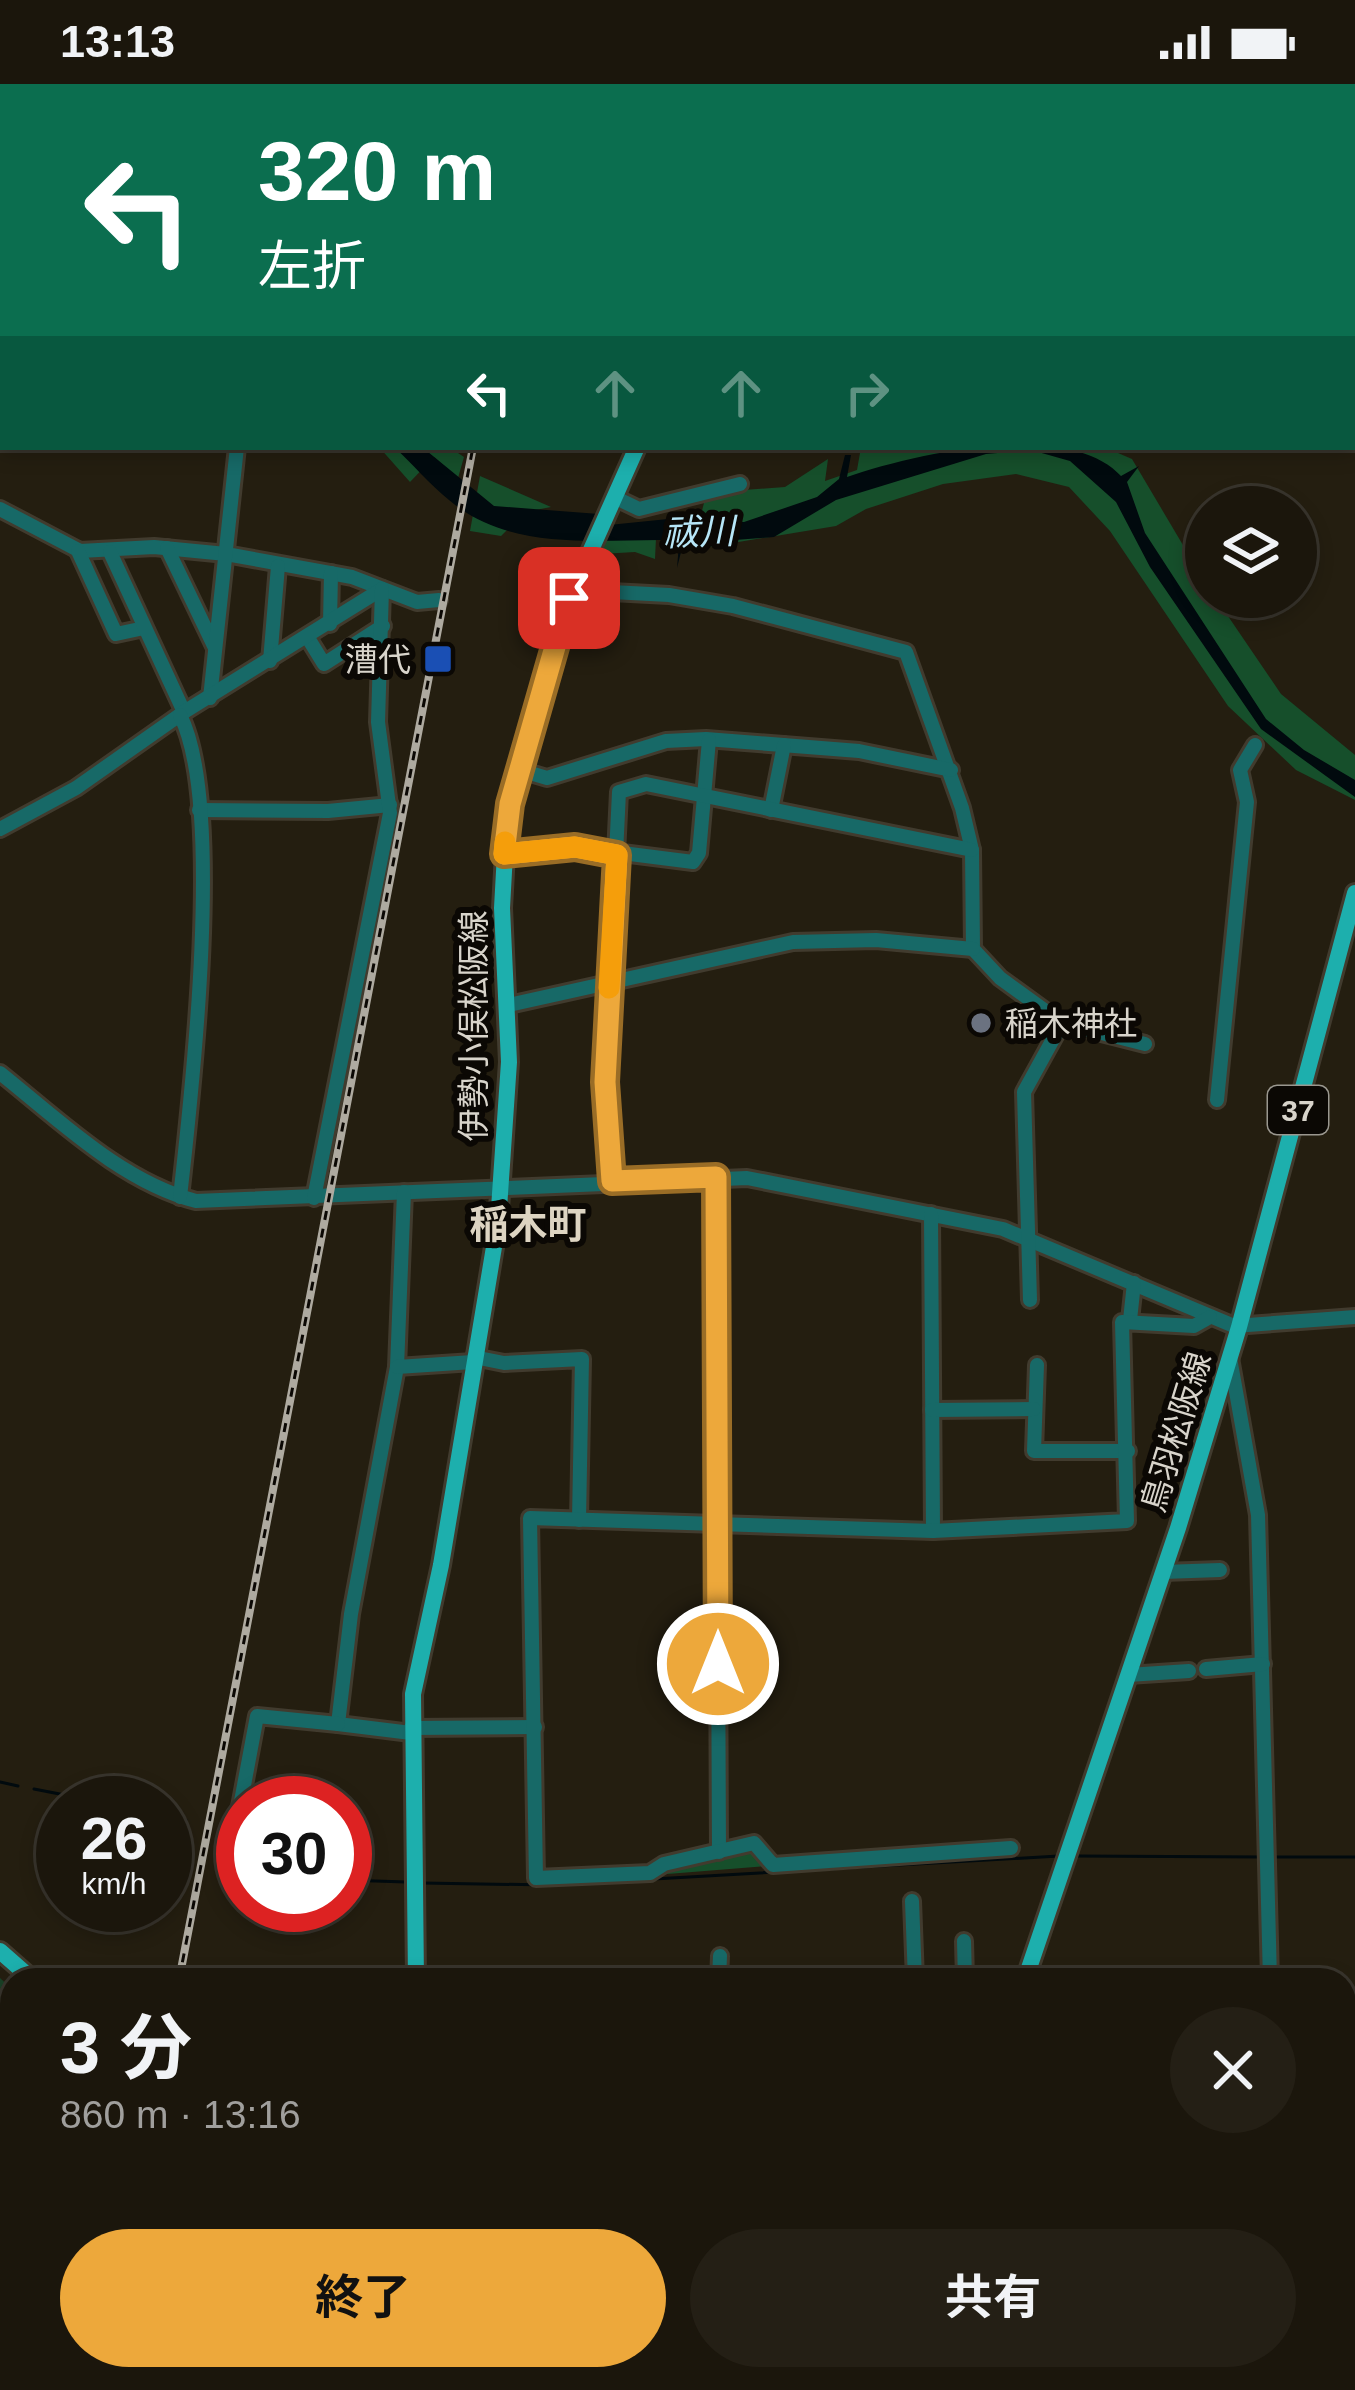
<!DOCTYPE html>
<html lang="ja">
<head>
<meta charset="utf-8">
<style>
	:root { --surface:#1b160c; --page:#241f15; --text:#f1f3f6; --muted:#a09f9d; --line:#39352d; --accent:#eda83b }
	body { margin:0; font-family:Arial,"Noto Sans JP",sans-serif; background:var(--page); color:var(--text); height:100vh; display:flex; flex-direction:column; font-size:45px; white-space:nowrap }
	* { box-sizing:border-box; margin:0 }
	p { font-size:39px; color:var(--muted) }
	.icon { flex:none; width:66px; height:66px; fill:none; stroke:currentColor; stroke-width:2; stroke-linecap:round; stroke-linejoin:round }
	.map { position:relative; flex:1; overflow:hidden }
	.side { position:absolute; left:0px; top:1884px; width:1356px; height:423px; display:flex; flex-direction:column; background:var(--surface); border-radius:36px 36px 0 0; box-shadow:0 6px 18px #0003,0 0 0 3px var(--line) }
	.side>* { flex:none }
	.top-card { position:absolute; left:0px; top:0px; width:1356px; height:366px; box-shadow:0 6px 18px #0003,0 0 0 3px var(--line); background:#0b6e4f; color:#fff; overflow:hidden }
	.tools { position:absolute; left:1185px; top:402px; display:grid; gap:24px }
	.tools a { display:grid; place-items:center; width:132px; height:132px; border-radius:50%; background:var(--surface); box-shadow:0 6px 18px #0003,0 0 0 3px var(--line); font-size:60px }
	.speed { position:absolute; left:36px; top:1692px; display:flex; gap:24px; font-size:60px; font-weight:700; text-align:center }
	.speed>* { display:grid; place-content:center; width:156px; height:156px; border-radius:50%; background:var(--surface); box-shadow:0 6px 18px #0003,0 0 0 3px var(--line); line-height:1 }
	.speed small { font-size:30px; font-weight:400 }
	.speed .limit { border:18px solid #d22; background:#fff; color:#111 }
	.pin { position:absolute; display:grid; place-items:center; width:102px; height:102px; color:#fff; margin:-51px; border-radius:24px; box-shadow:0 6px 18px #0006 }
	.me { position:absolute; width:132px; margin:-66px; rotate:0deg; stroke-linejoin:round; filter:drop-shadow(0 0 9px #0008) }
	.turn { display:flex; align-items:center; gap:42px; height:252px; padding:0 60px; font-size:54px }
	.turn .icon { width:156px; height:156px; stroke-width:2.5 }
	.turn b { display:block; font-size:84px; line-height:102px }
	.lanes { display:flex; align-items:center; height:114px; padding:0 60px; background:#0003; justify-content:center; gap:60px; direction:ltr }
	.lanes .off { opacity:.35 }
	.round { display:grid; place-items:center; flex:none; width:126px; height:126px; border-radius:63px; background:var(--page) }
	.headline { display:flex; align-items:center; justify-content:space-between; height:204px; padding:0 60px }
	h1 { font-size:72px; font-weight:700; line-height:90px }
	.cta { display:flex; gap:24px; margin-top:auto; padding:24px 60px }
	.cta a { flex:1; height:138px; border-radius:72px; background:var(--accent); color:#111; font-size:48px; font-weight:700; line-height:138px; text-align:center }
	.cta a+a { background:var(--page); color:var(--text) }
	.status { display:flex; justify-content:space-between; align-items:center; height:84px; padding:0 60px; background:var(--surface); direction:ltr }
	.status svg { height:33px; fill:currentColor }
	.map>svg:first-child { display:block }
</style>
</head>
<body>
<div class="status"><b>13:13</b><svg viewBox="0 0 49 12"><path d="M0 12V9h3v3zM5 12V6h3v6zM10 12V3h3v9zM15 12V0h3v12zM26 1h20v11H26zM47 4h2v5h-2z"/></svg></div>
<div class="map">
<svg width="1355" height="2306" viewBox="0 0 1355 2306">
	<rect width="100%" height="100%" fill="#241e10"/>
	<g fill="#194026">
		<polygon points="0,1894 12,1905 12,1984 0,1987"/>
		<polygon points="0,2230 12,2243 12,2295 96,2295 94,2306 0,2306"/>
	</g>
	<g fill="#164f2b">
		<polygon points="0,0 175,0 177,3 3,3 0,74"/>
		<polygon points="379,363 449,363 464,373 458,394 434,373 410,398"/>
		<polygon points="896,363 1104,363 1132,375 1206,500 1206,513 1215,513 1281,610 1355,671 1355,716 1296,686 1228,622 1110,447 1069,403 1016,390 943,400 866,425 836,442 696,465 693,461 704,419 730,407 785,403 828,375 825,397 857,386 860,369"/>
		<polygon points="480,392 551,423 525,428 501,452 470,447"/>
		<polygon points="656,454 655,475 635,468 601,470 607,455"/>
		<polygon points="752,1763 767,1782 655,1791 665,1784"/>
		<polygon points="0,2162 12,2168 12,2243 0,2230"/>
		<polygon points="120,2295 219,2295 223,2306 118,2306"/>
	</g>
	<path fill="#010a0e" d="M394,363H422L494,422L599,430L609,441L668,435L744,438L817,413L839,395L845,371H851L847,393C913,370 1068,334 1121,392L1139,382L1127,398L1145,449L1266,635L1304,666L1355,696V713L1261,645L1150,483L1116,418L1070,377L1031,366L986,370L836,416L774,453L683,460L677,484L679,460L668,456C595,455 510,468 449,416C429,400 413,380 394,363Z"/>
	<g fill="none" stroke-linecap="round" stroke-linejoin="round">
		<g stroke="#010a0e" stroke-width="3">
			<polyline points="616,0 621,3"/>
			<polyline points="1353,210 1355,210"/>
			<polyline points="0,1698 18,1702"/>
			<polyline points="34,1705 106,1719"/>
			<polyline points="165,1731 186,1736"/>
			<polyline points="1075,1772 1263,1773"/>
			<polyline points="1273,1773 1355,1773"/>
			<polyline points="345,1796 406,1798"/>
			<polyline points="422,1799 548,1801 1059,1772"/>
			<polyline points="0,1907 12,1918"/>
		</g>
		<defs>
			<g id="minor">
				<polyline points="614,413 639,425 740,400"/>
				<polyline points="0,425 80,467 154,463 226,470 352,493 417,518 439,516"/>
				<polyline points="167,464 215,564"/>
				<polyline points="78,467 116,550 144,544"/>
				<polyline points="110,468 184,628"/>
				<polyline points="573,506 669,511 733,522 906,568 962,724 972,766 973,865 1000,894 1062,939 1145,960"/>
				<polyline points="330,540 331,489"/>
				<polyline points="308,554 324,580 383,542"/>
				<polyline points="270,577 278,482"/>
				<polyline points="210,614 237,363"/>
				<polyline points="520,686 547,694 666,657 706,655 859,667 951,686"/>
				<polyline points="199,726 328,727 390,721"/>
				<polyline points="771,726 784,661"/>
				<polyline points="0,745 76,704 184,628 382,505"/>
				<polyline points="504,770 575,763 693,778 699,769 709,656"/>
				<polyline points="509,921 793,858 876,856 973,865"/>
				<path d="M0,989C59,1036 122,1098 196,1117L747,1094L1003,1145L1234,1242L1355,1233"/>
				<polyline points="1217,1016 1247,718 1240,686 1255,661"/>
				<polyline points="716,1093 719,1768"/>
				<polyline points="612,1097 605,998 619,708 646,700 972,766"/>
				<polyline points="404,1108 397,1283 351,1530 338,1640 411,1649"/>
				<path d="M180,1113C192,1008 225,719 180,631"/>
				<polyline points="314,1114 390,729 378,638 382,505"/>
				<polyline points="931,1130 933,1447"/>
				<polyline points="1030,1216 1024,1008 1062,939"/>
				<polyline points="1130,1236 1134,1199"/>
				<polyline points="474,1273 504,1279 582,1275 579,1436"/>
				<polyline points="1230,1274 1258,1431 1270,1896"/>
				<polyline points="1037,1281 1034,1367 1128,1367"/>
				<polyline points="397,1283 473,1278"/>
				<polyline points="932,1326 1034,1325"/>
				<polyline points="1163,1488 1220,1486"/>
				<polyline points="1206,1585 1263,1580"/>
				<polyline points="1128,1591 1189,1587"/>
				<polyline points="411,1644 535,1643"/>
				<polyline points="236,1744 257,1632 338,1640"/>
				<polyline points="1011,1764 773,1781 754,1759 664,1780 650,1789 536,1794 530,1434 933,1447 1127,1437 1122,1238 1194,1242 1210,1233"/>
				<polyline points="912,1817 915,1896"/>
				<polyline points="964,1857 965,1896"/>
				<polyline points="719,1896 720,1872"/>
				<polyline points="1344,2107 1355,2107"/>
				<polyline points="941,2295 942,2306"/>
				<polyline points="992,2295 993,2306"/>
				<polyline points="1282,2295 1283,2306"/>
				<polyline points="912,2306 913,2295"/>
			</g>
			<g id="major">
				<polyline points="709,0 709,3"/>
				<polyline points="0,1867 33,1896"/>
				<polyline points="416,1896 413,1610 441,1481 498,1139 509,978 502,824 507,733 569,515 637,363"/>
				<polyline points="1025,1896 1178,1444 1239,1243 1355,809"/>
				<polyline points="1344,2274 1355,2273"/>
				<polyline points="336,2295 343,2306"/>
				<polyline points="445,2295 448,2306"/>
				<polyline points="516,2306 565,2295"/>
				<polyline points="818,2306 826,2295"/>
			</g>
		</defs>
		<use href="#minor" stroke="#413b2e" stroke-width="20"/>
		<use href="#major" stroke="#413b2e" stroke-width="22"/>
		<use href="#minor" stroke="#176967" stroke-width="14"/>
		<use href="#major" stroke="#1dafad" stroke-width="16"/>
		<defs>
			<g id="rail">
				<polyline points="539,3 539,0"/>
				<polyline points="179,1896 473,363"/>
				<polyline points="102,2306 104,2295"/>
			</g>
		</defs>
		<use href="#rail" stroke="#aeaaa0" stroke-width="8"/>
		<use href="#rail" stroke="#0b0804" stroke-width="3" stroke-dasharray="9" stroke-linecap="butt"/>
	</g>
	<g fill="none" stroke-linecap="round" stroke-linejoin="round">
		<defs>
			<polyline id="route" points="569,514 510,720 504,770 575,763 617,771 605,998 612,1097 716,1093 718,1580"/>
		</defs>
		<use href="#route" stroke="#9a6d26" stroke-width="30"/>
		<use href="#route" stroke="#eda83b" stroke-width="21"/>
		<polyline stroke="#f59e0b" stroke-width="21" points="505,758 504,770 575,763 617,771 609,904"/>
	</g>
	<rect fill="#1a4fb4" stroke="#0b0804" stroke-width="4.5" x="423" y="560" width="30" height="30" rx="6"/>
	<circle fill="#6b7280" stroke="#0b0804" stroke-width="4.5" cx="981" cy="939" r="12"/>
	<g text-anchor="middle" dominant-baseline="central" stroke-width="12" stroke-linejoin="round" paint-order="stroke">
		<rect fill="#0b0804" stroke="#9a978f" stroke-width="3" x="1268" y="1002" width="60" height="48" rx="9"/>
		<g font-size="30" font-weight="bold" fill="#d8d4cb">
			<text x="1298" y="1026">37</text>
		</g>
		<g font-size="33" fill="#d8d4cb" stroke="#0b0804" text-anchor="end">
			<text x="411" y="575">漕代</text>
			<text x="1005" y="939" text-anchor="start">稲木神社</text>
		</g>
		<g font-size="33" fill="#d8d4cb" stroke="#0b0804">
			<text transform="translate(473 942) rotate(-90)">伊勢小俣松阪線</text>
			<text transform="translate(1176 1348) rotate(-73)">鳥羽松阪線</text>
		</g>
		<g font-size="36" font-style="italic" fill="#b7e6f7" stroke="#0b0804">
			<text transform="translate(699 448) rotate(-2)">祓川</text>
		</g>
		<g font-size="39" font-weight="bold" fill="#ddd4c2" stroke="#0b0804">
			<text x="528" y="1140">稲木町</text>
		</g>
	</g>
</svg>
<div class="tools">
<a><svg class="icon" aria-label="layers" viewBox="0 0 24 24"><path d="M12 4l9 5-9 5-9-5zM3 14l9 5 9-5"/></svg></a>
</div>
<div class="speed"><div>26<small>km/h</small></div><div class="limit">30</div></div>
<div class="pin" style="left:569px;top:514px;background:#d93025"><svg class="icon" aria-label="arrive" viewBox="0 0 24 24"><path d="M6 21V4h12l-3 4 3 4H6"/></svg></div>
<svg class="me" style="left:718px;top:1580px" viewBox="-20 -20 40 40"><circle r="17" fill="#eda83b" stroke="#fff" stroke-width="3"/><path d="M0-11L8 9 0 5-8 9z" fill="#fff"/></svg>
<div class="top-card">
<div class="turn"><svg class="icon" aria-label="left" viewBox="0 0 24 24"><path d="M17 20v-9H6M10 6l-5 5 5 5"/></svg><div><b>320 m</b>左折</div></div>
<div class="lanes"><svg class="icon" aria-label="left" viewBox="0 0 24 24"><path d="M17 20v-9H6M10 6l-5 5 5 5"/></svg><svg class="icon off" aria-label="ahead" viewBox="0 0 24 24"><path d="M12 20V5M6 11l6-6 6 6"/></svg><svg class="icon off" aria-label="ahead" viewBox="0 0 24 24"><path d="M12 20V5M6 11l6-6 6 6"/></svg><svg class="icon off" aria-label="right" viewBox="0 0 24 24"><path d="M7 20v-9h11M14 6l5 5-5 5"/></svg></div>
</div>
<section class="side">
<div class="headline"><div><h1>3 分</h1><p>860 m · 13:16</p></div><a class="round"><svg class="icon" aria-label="close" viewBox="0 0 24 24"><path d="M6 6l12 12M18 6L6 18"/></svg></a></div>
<div class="cta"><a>終了</a><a>共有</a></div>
</section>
</div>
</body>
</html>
